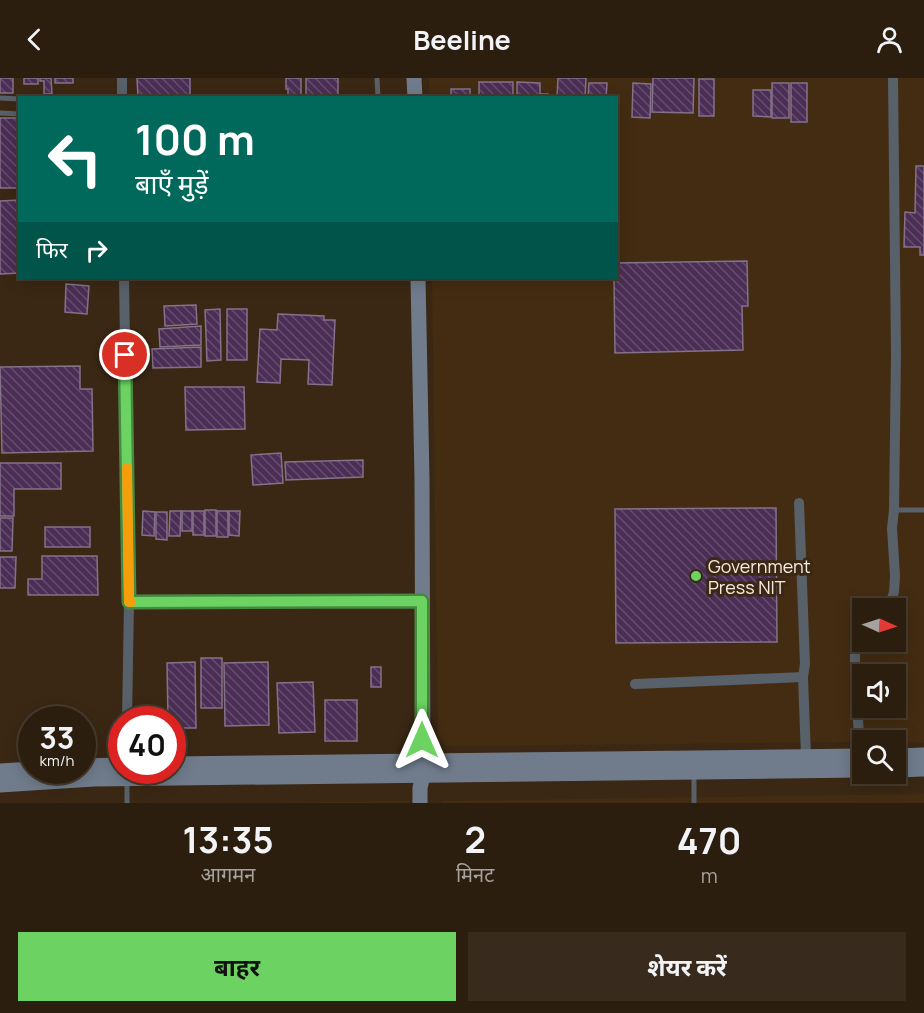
<!DOCTYPE html>
<html lang="hi">
<head>
<meta charset="utf-8">
<style>
	:root { --surface:#2c1e0f; --page:#382b1d; --text:#f1f3f6; --muted:#a6a29e; --line:#483c2f; --accent:#6cd362 }
	body { margin:0; font-family:Manrope,"Noto Sans Devanagari",sans-serif; background:var(--page); color:var(--text); height:100vh; display:flex; flex-direction:column; font-size:22px; white-space:nowrap }
	* { box-sizing:border-box; margin:0 }
	p { font-size:20px; color:var(--muted) }
	.icon { flex:none; width:33px; height:33px; fill:none; stroke:currentColor; stroke-width:2; stroke-linecap:round; stroke-linejoin:round }
	.map { position:relative; height:725px; overflow:hidden }
	.panel { display:flex; flex-direction:column; background:var(--surface); flex:1 }
	.panel>* { flex:none }
	.top-card { position:absolute; left:18px; top:18px; width:600px; height:183px; border-radius:0px; box-shadow:0 3px 15px #0003,0 0 0 2px var(--line); background:#00695c; color:#fff; overflow:hidden }
	.needle { width:39px; rotate:93deg }
	.buttons { position:absolute; left:852px; top:520px; display:grid; gap:12px }
	.buttons a { display:grid; place-items:center; width:54px; height:54px; border-radius:0px; background:var(--surface); box-shadow:0 3px 15px #0003,0 0 0 2px var(--line); font-size:30px }
	.speed { position:absolute; left:18px; top:628px; display:flex; gap:12px; font-size:30px; font-weight:700; text-align:center }
	.speed>* { display:grid; place-content:center; width:78px; height:78px; border-radius:50%; background:var(--surface); box-shadow:0 3px 15px #0003,0 0 0 2px var(--line); line-height:1 }
	.speed small { font-size:15px; font-weight:400 }
	.speed .limit { border:9px solid #d22; background:#fff; color:#111 }
	.pin { position:absolute; display:grid; place-items:center; width:51px; height:51px; color:#fff; margin:-26px; border:3px solid #fff; border-radius:50%; box-shadow:0 2px 6px #0007 }
	.me { position:absolute; width:66px; margin:-33px; rotate:0deg; stroke-linejoin:round; filter:drop-shadow(0 0 4px #0008) }
	.turn { display:flex; align-items:center; gap:21px; height:126px; padding:0 18px; font-size:27px }
	.turn .icon { width:78px; height:78px; stroke-width:2.5 }
	.turn b { display:block; font-size:42px; line-height:51px }
	.then { display:flex; align-items:center; height:57px; padding:0 18px; background:#0003; gap:12px; font-size:22px }
	.eta { display:flex; justify-content:space-evenly; align-items:center; height:102px; text-align:center }
	.eta b { font-size:36px; font-weight:700; line-height:42px }
	.action { display:flex; gap:12px; margin-top:auto; padding:12px 18px }
	.action a { flex:1; height:69px; border-radius:0px; background:var(--accent); color:#111; font-size:24px; font-weight:700; line-height:69px; text-align:center }
	.action a+a { background:var(--page); color:var(--text) }
	header { display:flex; justify-content:space-between; align-items:center; height:78px; padding:0 18px; background:var(--surface); font-size:27px; font-weight:700 }
	.map>svg:first-child { display:block }
</style>
</head>
<body>
<header><svg class="icon" aria-label="back" viewBox="0 0 24 24"><path d="M15 5l-7 7 7 7"/></svg>Beeline<svg class="icon" aria-label="person" viewBox="0 0 24 24"><circle cx="12" cy="8" r="4"/><path d="M4 21q1-7 8-7t8 7"/></svg></header>
<div class="map">
<svg width="924" height="725" viewBox="0 0 924 725">
	<defs>
		<pattern id="building-back-hatch" width="6" height="6" patternUnits="userSpaceOnUse" patternTransform="scale(1.5)"><rect width="6" height="6" fill="#4b2e55"/><path d="M-1 5l2 2M0 0l6 6M5-1l2 2" fill="none" stroke="#664c6d"/></pattern>
	</defs>
	<rect width="100%" height="100%" fill="#3a2814"/>
	<g fill="#432c12" fill-rule="evenodd">
		<path d="M429,0H924V665L862,663V664L446,668L438,665L432,200H616V20L429,19ZM862,531H896V564H862ZM862,597H896V630H862Z"/>
		<polygon points="924,716 924,725 442,725 442,723"/>
		<polygon points="410,723 410,725 256,725"/>
	</g>
	<g fill="url(#building-back-hatch)" stroke="#84728a" stroke-width="1.5">
		<rect x="0" y="0" width="13" height="15"/>
		<rect x="24" y="0" width="14" height="6"/>
		<polygon points="40,0 51,0 52,16 44,16 44,3 40,3"/>
		<rect x="55" y="0" width="18" height="5"/>
		<polygon points="137,0 190,0 190,20 138,20"/>
		<polygon points="286,0 301,0 301,20 288,20 288,11 286,11"/>
		<rect x="306" y="0" width="32" height="20"/>
		<polygon points="558,0 586,0 585,20 557,20"/>
		<polygon points="653,0 694,0 693,35 652,34"/>
		<rect x="699" y="1" width="15" height="37"/>
		<rect x="479" y="4" width="34" height="16"/>
		<polygon points="517,4 540,5 540,16 548,16 548,20 517,20"/>
		<polygon points="589,5 607,5 606,20 588,20"/>
		<polygon points="633,5 651,6 650,40 632,39"/>
		<rect x="772" y="5" width="17" height="35"/>
		<rect x="791" y="5" width="16" height="39"/>
		<rect x="451" y="11" width="19" height="9"/>
		<polygon points="753,12 771,12 771,39 753,38"/>
		<rect x="0" y="40" width="20" height="70"/>
		<polygon points="916,88 924,88 924,177 920,177 920,169 904,169 905,134 915,135"/>
		<polygon points="20,122 20,195 0,196 0,123"/>
		<polygon points="747,183 748,228 742,228 743,272 615,275 614,200 616,200 616,185"/>
		<polygon points="66,206 89,208 87,236 65,234"/>
		<polygon points="196,227 197,246 165,248 164,228"/>
		<polygon points="220,231 221,282 207,283 205,232"/>
		<rect x="227" y="231" width="20" height="51"/>
		<polygon points="278,236 324,238 324,242 335,242 332,307 308,306 309,282 281,281 280,305 257,304 260,251 277,252"/>
		<polygon points="201,248 201,267 160,269 159,251"/>
		<polygon points="201,269 201,289 153,290 152,271"/>
		<polygon points="80,288 80,311 92,311 93,373 2,375 0,289"/>
		<polygon points="185,309 244,309 245,351 186,352"/>
		<polygon points="281,375 283,405 253,407 251,377"/>
		<polygon points="363,382 363,399 286,402 285,384"/>
		<polygon points="0,385 61,385 61,411 14,411 14,438 0,438"/>
		<polygon points="776,430 777,564 616,565 615,431"/>
		<rect x="205" y="432" width="11" height="26"/>
		<polygon points="143,433 155,434 154,458 142,457"/>
		<polygon points="170,433 181,433 180,458 169,458"/>
		<rect x="182" y="433" width="10" height="20"/>
		<rect x="193" y="433" width="11" height="24"/>
		<rect x="217" y="433" width="11" height="26"/>
		<polygon points="229,433 240,433 239,458 229,457"/>
		<polygon points="156,434 167,434 167,462 156,461"/>
		<polygon points="0,440 13,440 12,473 0,473"/>
		<rect x="45" y="449" width="45" height="20"/>
		<polygon points="42,478 97,478 98,517 28,517 28,501 42,501"/>
		<polygon points="0,479 16,479 15,510 0,510"/>
		<rect x="201" y="580" width="21" height="50"/>
		<polygon points="195,584 196,650 172,650 172,642 168,642 167,585"/>
		<polygon points="268,584 269,647 225,648 224,585"/>
		<rect x="371" y="589" width="10" height="20"/>
		<polygon points="313,604 315,654 279,655 277,605"/>
		<rect x="325" y="622" width="32" height="41"/>
	</g>
	<g fill="none" stroke-linecap="round" stroke-linejoin="round">
		<g stroke="#586069" stroke-width="5">
			<polyline points="377,0 378,20"/>
			<polyline points="0,20 20,21"/>
			<polyline points="0,35 20,36"/>
			<polyline points="894,432 924,432"/>
			<polyline points="694,697 694,725"/>
			<polyline points="127,702 127,725"/>
		</g>
		<g stroke="#586069" stroke-width="10">
			<polyline points="122,20 122,0"/>
			<polyline points="124,200 129,524 127,642"/>
			<polyline points="799,425 805,586 803,599 806,679"/>
			<polyline points="129,524 422,523"/>
			<polyline points="885,531 890,526 894,514 895,498 892,450 894,432 896,276 893,0"/>
			<polyline points="635,606 803,599"/>
			<polyline points="860,678 855,585 855,568 860,555 862,552"/>
		</g>
		<g stroke="#707c8c" stroke-width="15">
			<polyline points="414,0 415,20"/>
			<polyline points="418,200 422,401 423,697 420,710 420,725"/>
			<polyline points="896,678 924,677"/>
			<polyline points="172,686 862,678"/>
			<polyline points="82,688 122,687"/>
			<polyline points="896,692 924,691"/>
			<polyline points="0,693 32,691"/>
			<polyline points="0,707 94,701 862,692"/>
		</g>
	</g>
	<g fill="none" stroke-linecap="round" stroke-linejoin="round">
		<defs>
			<polyline id="route" points="125,277 129,524 422,523 422,662"/>
		</defs>
		<use href="#route" stroke="#468940" stroke-width="15"/>
		<use href="#route" stroke="#6cd362" stroke-width="10"/>
		<polyline stroke="#f59e0b" stroke-width="10" points="127,390 129,524 131,524"/>
	</g>
	<circle fill="#6cd362" stroke="#3a2814" stroke-width="2" cx="696" cy="498" r="6"/>
	<g text-anchor="middle" dominant-baseline="central" stroke-width="6" stroke-linejoin="round" paint-order="stroke">
		<g font-size="18" fill="#f6eade" stroke="#3a2814" text-anchor="start">
			<text x="708" y="488">Government<tspan x="708" dy="21">Press NIT</tspan></text>
		</g>
	</g>
</svg>
<div class="buttons">
<a><svg class="needle" viewBox="-14 -14 28 28"><path d="M0-13l5 13h-10z" fill="#e53935"/><path d="M0 13l5-13h-10z" fill="#a6a29e"/></svg></a>
<a><svg class="icon" aria-label="sound" viewBox="0 0 24 24"><path d="M4 9h4l5-4v14l-5-4H4zM17 9q2 3 0 6"/></svg></a>
<a><svg class="icon" aria-label="search" viewBox="0 0 24 24"><circle cx="10" cy="10" r="6"/><path d="M15 15l6 6"/></svg></a>
</div>
<div class="speed"><div>33<small>km/h</small></div><div class="limit">40</div></div>
<div class="pin" style="left:125px;top:277px;background:#d93025"><svg class="icon" aria-label="arrive" viewBox="0 0 24 24"><path d="M6 21V4h12l-3 4 3 4H6"/></svg></div>
<svg class="me" style="left:422px;top:662px" viewBox="-20 -20 40 40"><path d="M0-17L14 15 0 8-14 15z" fill="#6cd362" stroke="#fff" stroke-width="4"/></svg>
<div class="top-card">
<div class="turn"><svg class="icon" aria-label="left" viewBox="0 0 24 24"><path d="M17 20v-9H6M10 6l-5 5 5 5"/></svg><div><b>100 m</b>बाएँ मुड़ें</div></div>
<div class="then">फिर<svg class="icon" aria-label="right" viewBox="0 0 24 24"><path d="M7 20v-9h11M14 6l5 5-5 5"/></svg></div>
</div>
</div>
<section class="panel">
<div class="eta">
<div><b>13:35</b><p>आगमन</p></div>
<div><b>2</b><p>मिनट</p></div>
<div><b>470</b><p>m</p></div>
</div>
<div class="action"><a>बाहर</a><a>शेयर करें</a></div>
</section>
</body>
</html>
